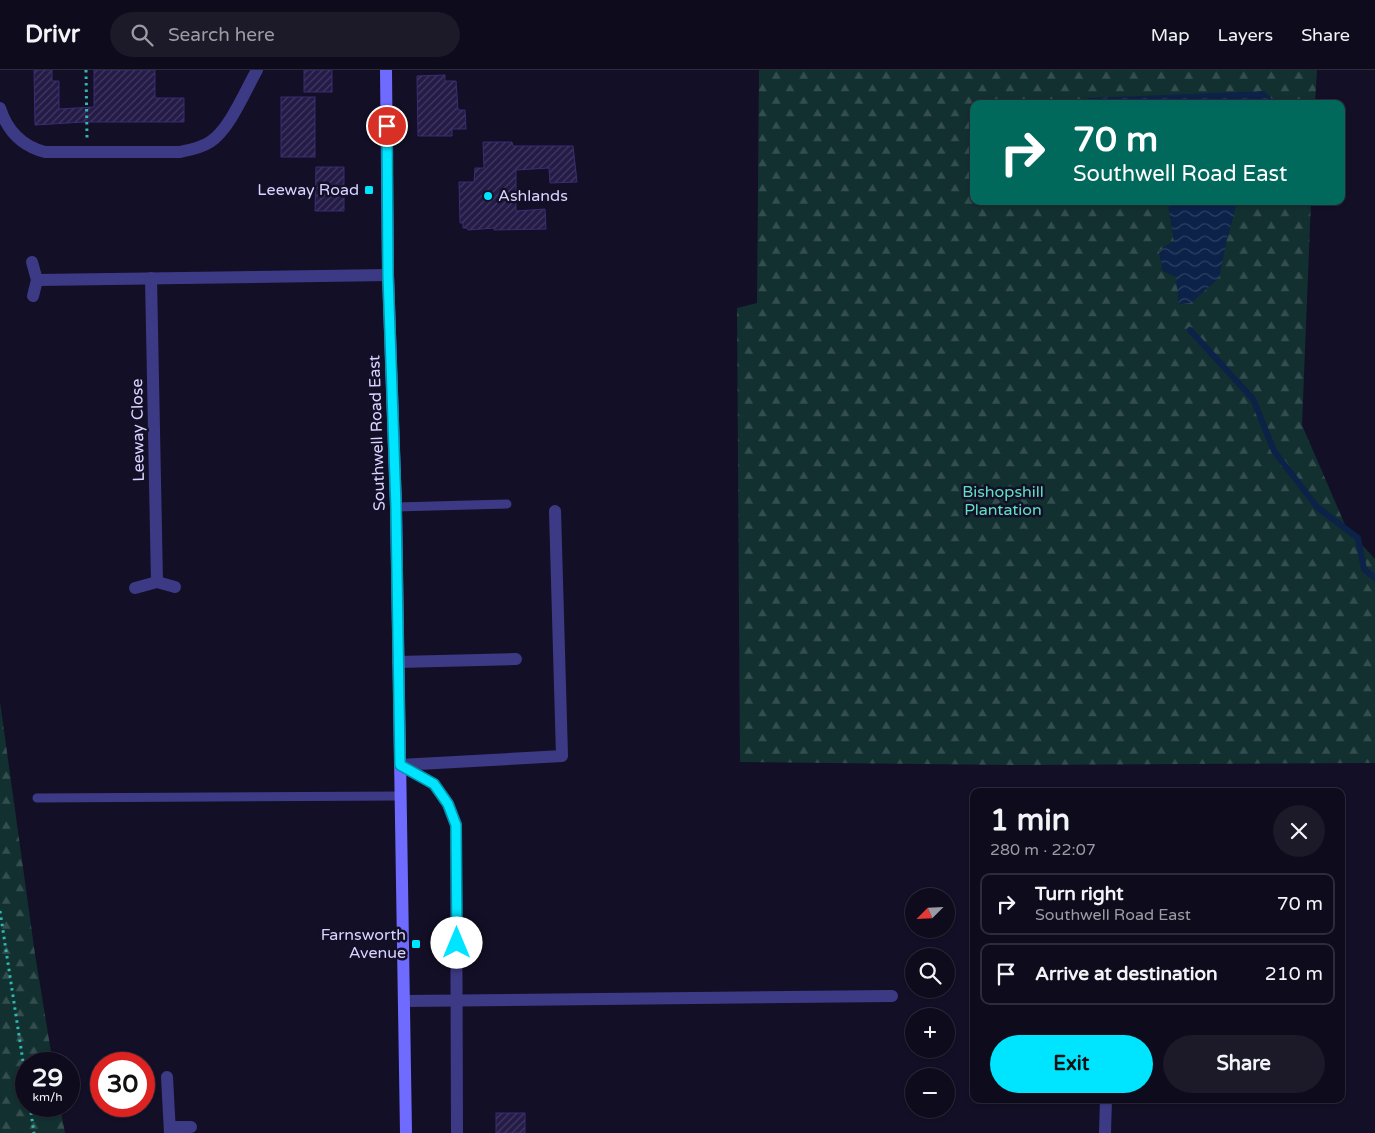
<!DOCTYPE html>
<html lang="en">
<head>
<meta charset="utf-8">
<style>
	:root { --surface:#0e0b1c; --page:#1c1929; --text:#f1f3f6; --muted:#9b9ba3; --line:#2e2b3b; --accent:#00e5ff }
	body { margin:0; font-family:"Varela Round",sans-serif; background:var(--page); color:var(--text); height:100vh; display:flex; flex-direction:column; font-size:19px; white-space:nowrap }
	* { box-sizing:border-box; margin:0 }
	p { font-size:16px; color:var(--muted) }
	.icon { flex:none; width:28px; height:28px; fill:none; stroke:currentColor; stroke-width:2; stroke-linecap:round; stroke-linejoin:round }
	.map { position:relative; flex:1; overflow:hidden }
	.panel { position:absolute; left:970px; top:718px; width:375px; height:315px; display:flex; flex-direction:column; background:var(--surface); border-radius:10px; box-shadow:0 1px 4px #0004,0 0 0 1px var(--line) }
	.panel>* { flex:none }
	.top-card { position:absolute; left:970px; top:30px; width:375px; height:105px; border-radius:10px; box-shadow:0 1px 4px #0004,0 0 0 1px var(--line); background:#00695c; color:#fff; overflow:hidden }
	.needle { width:32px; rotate:246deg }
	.controls { position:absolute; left:905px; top:818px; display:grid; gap:10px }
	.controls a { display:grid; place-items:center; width:50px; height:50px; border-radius:50%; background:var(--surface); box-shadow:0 1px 4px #0004,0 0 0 1px var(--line); font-size:25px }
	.speed { position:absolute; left:15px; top:982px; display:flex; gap:10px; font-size:25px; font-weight:700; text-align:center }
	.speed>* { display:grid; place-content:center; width:65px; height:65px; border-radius:50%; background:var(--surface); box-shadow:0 1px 4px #0004,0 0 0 1px var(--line); line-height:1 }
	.speed small { font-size:12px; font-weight:400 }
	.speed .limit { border:8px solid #d22; background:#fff; color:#111 }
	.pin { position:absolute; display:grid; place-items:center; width:42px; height:42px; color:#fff; margin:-21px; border:2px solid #fff; border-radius:50%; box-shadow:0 1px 5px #0007 }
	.me { position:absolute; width:55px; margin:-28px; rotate:0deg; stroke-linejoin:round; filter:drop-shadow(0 0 4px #0008) }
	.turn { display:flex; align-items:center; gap:18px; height:105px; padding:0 20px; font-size:22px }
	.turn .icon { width:65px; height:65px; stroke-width:2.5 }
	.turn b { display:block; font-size:35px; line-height:42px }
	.round { display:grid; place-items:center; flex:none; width:52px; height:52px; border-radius:26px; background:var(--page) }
	.head { display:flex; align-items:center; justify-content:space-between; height:85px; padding:0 20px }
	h1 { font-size:30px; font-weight:700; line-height:38px }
	.primary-button { display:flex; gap:10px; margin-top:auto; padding:10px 20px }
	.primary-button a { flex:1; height:58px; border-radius:30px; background:var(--accent); color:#111; font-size:20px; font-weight:700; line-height:58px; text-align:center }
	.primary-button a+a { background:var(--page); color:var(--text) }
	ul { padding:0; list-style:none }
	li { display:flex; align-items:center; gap:15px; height:62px; margin:0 10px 8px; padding:0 10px; border:2px solid var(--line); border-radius:10px }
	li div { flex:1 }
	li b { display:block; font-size:19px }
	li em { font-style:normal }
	header { display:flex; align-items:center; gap:30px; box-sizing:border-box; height:70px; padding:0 25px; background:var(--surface); border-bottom:1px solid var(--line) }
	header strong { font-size:24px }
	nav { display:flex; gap:28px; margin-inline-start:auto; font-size:18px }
	.search { width:350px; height:45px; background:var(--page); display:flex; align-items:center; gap:12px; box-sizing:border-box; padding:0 18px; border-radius:28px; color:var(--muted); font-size:19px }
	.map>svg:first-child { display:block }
</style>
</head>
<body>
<header>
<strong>Drivr</strong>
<div class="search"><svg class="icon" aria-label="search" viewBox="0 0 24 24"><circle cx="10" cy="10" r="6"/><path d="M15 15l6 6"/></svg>Search here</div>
<nav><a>Map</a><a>Layers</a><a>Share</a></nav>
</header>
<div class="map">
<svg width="1375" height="1063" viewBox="0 0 1375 1063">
	<defs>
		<pattern id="forest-firs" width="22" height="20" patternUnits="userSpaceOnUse" patternTransform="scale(1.25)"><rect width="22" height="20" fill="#12302f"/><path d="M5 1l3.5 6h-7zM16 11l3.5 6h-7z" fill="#344d4e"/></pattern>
		<pattern id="water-waves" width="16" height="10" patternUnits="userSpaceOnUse" patternTransform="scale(1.25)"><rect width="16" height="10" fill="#0c2248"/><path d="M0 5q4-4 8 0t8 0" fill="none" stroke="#2f4163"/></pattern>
		<pattern id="building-hatch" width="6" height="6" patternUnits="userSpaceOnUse" patternTransform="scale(1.25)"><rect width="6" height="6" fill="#241b47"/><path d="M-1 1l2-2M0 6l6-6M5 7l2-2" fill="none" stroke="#433b63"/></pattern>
	</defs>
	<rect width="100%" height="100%" fill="#130f26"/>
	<g fill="url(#forest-firs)">
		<polygon points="759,0 1317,0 1315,34 1088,28 1088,34 974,34 974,131 1168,131 1174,171 1159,181 1163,201 1177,207 1179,234 1227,169 1237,131 1311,131 1302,355 1346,457 1375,489 1375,693 1014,695 740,692 737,238 757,233"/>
		<polygon points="0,632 35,884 53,994 26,994 26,1036 60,1036 65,1063 0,1063"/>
	</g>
	<g fill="url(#water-waves)">
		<polygon points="1264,21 1275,32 1274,34 1088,34 1088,28"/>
		<polygon points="1168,131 1237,131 1227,169 1219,208 1191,233 1179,234 1176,207 1163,201 1159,181 1174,171"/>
	</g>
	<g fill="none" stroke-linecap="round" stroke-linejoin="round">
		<polyline stroke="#0c2248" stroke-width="6" points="1190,260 1253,329 1274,381 1317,437 1358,468 1364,499 1375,508"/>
	</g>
	<g fill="url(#building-hatch)" stroke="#3b2d73">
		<polygon points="34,0 52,0 52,11 59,11 59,39 94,37 94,0 155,0 155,28 184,28 184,52 84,52 35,55"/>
		<rect x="304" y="0" width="28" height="22"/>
		<polygon points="445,5 445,11 456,11 458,40 465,40 466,59 452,59 452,66 418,66 417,6"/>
		<rect x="281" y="27" width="34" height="60"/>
		<polygon points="483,72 512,72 513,76 573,76 577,112 550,113 549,98 516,100 516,141 545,139 546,159 494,160 494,158 468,160 467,158 463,158 463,153 460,153 459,112 474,112 475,98 484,98"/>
		<polygon points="316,97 344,97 344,141 315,141"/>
		<rect x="496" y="1043" width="29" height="20"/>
	</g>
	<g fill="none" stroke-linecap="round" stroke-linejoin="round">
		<g stroke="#2fb8b0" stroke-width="3" stroke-dasharray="2.5 4" stroke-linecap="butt">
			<polyline points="86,0 87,68"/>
			<polyline points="0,841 26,1011"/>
			<polyline points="30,1036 34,1063"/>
		</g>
		<g stroke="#3d3a85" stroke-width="9">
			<polyline points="396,437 507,434"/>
			<polyline points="37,728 400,726"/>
		</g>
		<g stroke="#3d3a85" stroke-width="12">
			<path d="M0,38C7,60 22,76 45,82H180C190,80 201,78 210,72C230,59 245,21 257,0"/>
			<polyline points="32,192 37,210 33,226"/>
			<polyline points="151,208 157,512"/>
			<polyline points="37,210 388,205"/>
			<polyline points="135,518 157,512 175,517"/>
			<polyline points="398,592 516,589"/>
			<polyline points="400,695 562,686 555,441"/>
			<polyline points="400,695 434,714 448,734 456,755 457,1063"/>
			<polyline points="404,931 892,926"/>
			<polyline points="167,1007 170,1063"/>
			<polyline points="170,1057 191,1057"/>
			<polyline points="1105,1063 1106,1029"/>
		</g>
		<polyline stroke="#6f6bff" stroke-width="12" points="386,0 388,205 396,437 406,1063"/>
	</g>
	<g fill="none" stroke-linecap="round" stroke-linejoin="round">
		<defs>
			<polyline id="route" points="387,56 388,205 396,437 400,695 434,714 448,734 456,755 457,873"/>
		</defs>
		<use href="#route" stroke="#0095a6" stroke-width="12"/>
		<use href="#route" stroke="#00e5ff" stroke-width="9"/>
	</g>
	<g fill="#00e5ff" stroke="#130f26" stroke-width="2">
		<rect x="364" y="115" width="10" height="10" rx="2.5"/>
		<circle cx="488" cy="126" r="5"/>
		<rect x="411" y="869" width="10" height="10" rx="2.5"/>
	</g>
	<g text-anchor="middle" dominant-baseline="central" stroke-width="5" stroke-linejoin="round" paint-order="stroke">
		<g font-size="16" fill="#d9d4ff" stroke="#130f26" text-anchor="end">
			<text x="359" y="120">Leeway Road</text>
			<text x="498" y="126" text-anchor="start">Ashlands</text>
			<text x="406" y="865">Farnsworth<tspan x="406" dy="18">Avenue</tspan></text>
		</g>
		<g font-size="16" fill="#d9d4ff" stroke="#130f26">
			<text transform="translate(138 360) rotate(-91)">Leeway Close</text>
			<text transform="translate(377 363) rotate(-92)">Southwell Road East</text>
		</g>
		<g font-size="16" fill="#5fe0c0" stroke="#130f26">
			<text x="1003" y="422">Bishopshill<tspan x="1003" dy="18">Plantation</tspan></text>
		</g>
	</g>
</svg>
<div class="controls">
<a><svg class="needle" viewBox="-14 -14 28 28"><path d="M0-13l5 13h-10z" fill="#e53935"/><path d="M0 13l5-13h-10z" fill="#9b9ba3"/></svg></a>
<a><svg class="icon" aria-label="search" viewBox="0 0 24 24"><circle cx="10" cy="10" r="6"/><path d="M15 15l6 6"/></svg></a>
<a>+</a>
<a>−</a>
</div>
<div class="speed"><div>29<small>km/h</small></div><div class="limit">30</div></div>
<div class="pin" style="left:387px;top:56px;background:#d93025"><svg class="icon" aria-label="arrive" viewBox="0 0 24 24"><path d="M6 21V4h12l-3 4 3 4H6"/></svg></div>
<svg class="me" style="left:457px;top:873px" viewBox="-20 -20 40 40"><circle r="19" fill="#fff"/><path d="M0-13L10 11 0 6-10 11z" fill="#00e5ff"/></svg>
<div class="top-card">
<div class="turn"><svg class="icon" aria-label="right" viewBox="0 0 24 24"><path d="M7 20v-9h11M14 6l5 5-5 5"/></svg><div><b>70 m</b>Southwell Road East</div></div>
</div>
<section class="panel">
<div class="head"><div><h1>1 min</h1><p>280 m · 22:07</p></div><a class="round"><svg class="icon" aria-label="close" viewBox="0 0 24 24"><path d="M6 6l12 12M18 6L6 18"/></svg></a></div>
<ul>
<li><svg class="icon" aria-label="right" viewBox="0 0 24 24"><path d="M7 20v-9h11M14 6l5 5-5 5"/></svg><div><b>Turn right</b><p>Southwell Road East</p></div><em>70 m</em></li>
<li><svg class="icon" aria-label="arrive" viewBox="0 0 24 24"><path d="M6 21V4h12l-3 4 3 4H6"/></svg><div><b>Arrive at destination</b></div><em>210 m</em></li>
</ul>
<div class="primary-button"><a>Exit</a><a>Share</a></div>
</section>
</div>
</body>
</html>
